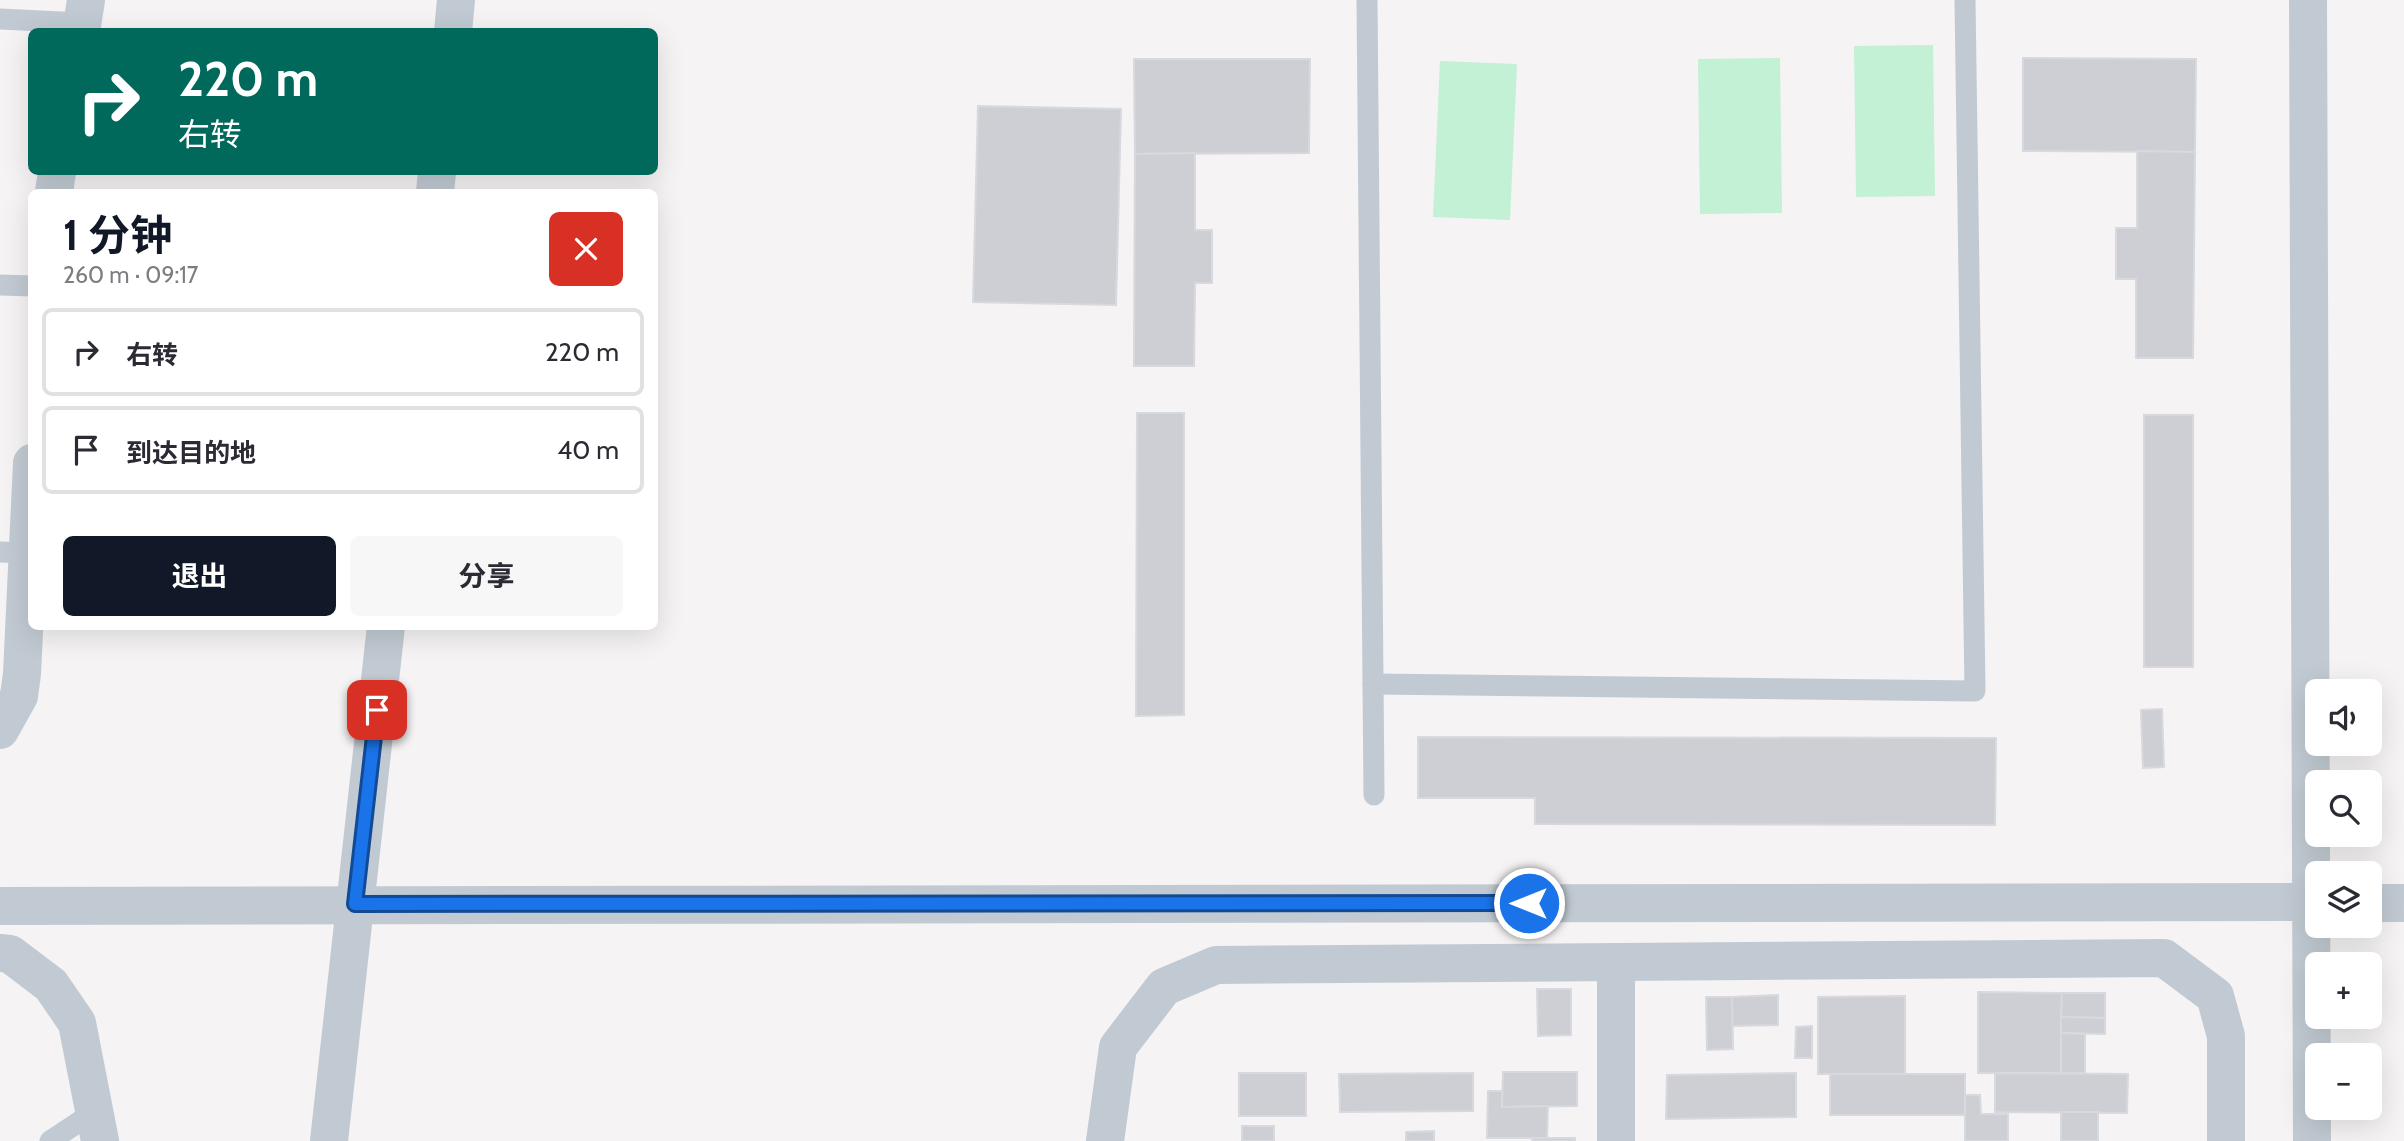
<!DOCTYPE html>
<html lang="zh">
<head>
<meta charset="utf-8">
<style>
	:root { --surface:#fff; --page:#f7f7f7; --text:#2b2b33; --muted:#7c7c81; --line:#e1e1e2; --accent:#111827 }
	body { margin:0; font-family:Cabin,"Noto Sans SC",sans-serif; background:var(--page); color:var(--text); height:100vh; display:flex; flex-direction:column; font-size:26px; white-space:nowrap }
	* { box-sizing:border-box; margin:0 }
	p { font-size:23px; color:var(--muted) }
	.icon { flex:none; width:38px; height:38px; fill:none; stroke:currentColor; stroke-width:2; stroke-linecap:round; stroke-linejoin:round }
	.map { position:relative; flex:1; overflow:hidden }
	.details { position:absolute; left:28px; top:189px; width:630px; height:441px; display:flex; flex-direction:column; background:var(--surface); border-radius:10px; box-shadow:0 7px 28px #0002 }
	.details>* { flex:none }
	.hud { position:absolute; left:28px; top:28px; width:630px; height:147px; border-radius:10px; box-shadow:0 7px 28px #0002; background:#00695c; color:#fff; overflow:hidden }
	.tools { position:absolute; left:2305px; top:679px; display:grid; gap:14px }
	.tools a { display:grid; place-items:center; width:77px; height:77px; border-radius:10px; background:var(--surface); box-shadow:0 7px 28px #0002; font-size:35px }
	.pin { position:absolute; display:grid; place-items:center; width:60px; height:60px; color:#fff; margin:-30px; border-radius:14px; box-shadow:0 4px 10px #0006 }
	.me { position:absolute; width:77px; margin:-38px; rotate:270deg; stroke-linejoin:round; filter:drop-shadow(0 0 5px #0008) }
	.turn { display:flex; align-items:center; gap:24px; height:147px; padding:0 35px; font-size:32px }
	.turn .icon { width:91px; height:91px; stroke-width:2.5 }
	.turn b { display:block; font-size:49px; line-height:60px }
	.round { display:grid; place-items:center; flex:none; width:74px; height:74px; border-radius:10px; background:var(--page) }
	.headline { display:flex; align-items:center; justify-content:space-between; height:119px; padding:0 35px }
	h1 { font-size:42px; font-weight:700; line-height:52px; color:var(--accent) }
	.button { display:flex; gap:14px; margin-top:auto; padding:14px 35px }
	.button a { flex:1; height:80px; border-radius:10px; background:var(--accent); color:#fff; font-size:28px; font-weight:700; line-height:80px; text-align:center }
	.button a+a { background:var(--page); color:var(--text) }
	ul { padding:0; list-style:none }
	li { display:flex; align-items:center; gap:21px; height:88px; margin:0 14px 10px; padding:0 21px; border:4px solid var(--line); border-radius:10px }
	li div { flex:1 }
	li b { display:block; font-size:26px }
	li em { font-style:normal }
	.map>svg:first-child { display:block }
</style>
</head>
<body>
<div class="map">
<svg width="2404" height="1141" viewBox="0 0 2404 1141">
	<rect width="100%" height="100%" fill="#f5f3f3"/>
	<g fill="#c3f1d5">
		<polygon points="1933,45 1935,196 1856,197 1854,46"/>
		<polygon points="1780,58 1782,213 1700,214 1698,59"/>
		<polygon points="1440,61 1517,64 1510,220 1433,217"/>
	</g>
	<g fill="#cdcfd5" stroke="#d7d9de" stroke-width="2">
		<polygon points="2023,58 2196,59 2195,152 2023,151"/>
		<polygon points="1134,59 1310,59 1309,153 1135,154"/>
		<polygon points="978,106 1121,109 1116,305 973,302"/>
		<polygon points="2137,151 2195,152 2193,358 2136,358 2136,279 2116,279 2116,228 2137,228"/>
		<polygon points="1195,153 1195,230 1212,230 1212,283 1195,283 1194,366 1134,366 1135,154"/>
		<polygon points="1137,413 1184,413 1184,715 1136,716"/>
		<rect x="2144" y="415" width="49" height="252"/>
		<polygon points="2162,709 2164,767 2143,768 2141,710"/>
		<polygon points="1418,737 1996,738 1995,825 1535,824 1535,798 1418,798"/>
		<polygon points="1537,989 1571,989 1571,1035 1538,1036"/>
		<polygon points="1978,992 2062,993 2061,1073 1978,1073"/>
		<polygon points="2062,993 2105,993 2105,1018 2061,1017"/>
		<polygon points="1778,995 1778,1025 1732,1026 1732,997"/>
		<polygon points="1905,996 1905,1074 1818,1074 1818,997"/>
		<polygon points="1706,997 1732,997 1733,1049 1707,1050"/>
		<polygon points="2061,1017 2105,1018 2105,1034 2061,1033"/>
		<polygon points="1812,1026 1812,1058 1795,1058 1796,1027"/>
		<polygon points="2061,1033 2085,1034 2085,1073 2061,1073"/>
		<polygon points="1503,1072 1577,1072 1577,1106 1502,1107"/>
		<rect x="1239" y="1073" width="67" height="43"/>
		<polygon points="1473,1073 1473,1111 1340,1112 1339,1074"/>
		<polygon points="1796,1073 1796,1117 1666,1119 1667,1075"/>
		<polygon points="1995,1073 2128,1074 2127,1113 1995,1112"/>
		<rect x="1830" y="1074" width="135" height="41"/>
		<polygon points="1488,1091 1502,1091 1502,1107 1548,1106 1547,1138 1487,1138"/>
		<polygon points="1965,1095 1980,1095 1981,1114 2008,1114 2008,1141 1965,1141"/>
		<rect x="2061" y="1112" width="37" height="29"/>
		<rect x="1242" y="1126" width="32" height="15"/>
		<polygon points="1434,1131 1434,1141 1406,1141 1406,1132"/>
		<polygon points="1533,1138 1575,1138 1575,1141 1532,1141"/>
	</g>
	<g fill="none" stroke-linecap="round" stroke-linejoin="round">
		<g stroke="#c1cad2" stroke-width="21">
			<polyline points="1367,0 1374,795"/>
			<polyline points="0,19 82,23"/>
			<polyline points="0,285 32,286"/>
			<polyline points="0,552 27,553"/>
			<polyline points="1373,684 1975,691 1965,0"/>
			<polyline points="50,1141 94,1112"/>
		</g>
		<g stroke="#c1cad2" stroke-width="38">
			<polyline points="81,32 86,0"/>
			<polyline points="54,192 57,172"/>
			<polyline points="0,730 19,696 22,674 32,463"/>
			<polyline points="0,953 10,954 51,985 77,1023 100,1141"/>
			<polyline points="1105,1141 1118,1047 1164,987 1216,965 2164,958 2215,996 2226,1036 2226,1141"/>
			<polyline points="1616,1141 1616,963"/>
		</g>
		<g stroke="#c1cad2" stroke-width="38">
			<polyline points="2308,0 2312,1141"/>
			<polyline points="453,32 456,0"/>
			<polyline points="435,192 437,172"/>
			<polyline points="2370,903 2404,903"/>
			<polyline points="0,906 2317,902"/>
			<polyline points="329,1141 386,626"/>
		</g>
	</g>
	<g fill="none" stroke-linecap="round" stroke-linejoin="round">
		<defs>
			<polyline id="route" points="377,710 355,904 1529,903"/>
		</defs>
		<use href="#route" stroke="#114b97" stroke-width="18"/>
		<use href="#route" stroke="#1a73e8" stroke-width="12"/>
	</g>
</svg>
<div class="tools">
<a><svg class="icon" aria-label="sound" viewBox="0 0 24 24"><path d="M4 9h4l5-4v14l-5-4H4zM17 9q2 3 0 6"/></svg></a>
<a><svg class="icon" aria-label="search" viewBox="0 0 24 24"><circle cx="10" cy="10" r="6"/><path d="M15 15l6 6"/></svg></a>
<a><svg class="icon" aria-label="layers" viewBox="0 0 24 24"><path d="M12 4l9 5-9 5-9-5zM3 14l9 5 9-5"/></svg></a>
<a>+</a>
<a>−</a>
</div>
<div class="pin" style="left:377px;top:710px;background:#d93025"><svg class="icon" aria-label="arrive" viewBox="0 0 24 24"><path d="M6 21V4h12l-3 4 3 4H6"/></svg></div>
<svg class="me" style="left:1529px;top:903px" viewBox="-20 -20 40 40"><circle r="17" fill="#1a73e8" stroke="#fff" stroke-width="3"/><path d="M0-11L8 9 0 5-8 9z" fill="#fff"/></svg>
<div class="hud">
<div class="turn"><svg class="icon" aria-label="right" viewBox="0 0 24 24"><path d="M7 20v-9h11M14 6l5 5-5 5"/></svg><div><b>220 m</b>右转</div></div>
</div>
<section class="details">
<div class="headline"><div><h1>1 分钟</h1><p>260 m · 09:17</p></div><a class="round" style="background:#d93025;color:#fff"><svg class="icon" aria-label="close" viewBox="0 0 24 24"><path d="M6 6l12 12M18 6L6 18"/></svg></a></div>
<ul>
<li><svg class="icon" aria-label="right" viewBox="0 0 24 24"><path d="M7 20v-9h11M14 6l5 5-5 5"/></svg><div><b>右转</b></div><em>220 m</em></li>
<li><svg class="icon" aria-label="arrive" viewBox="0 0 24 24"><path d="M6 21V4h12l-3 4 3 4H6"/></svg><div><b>到达目的地</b></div><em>40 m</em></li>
</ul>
<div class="button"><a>退出</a><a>分享</a></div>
</section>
</div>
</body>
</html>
